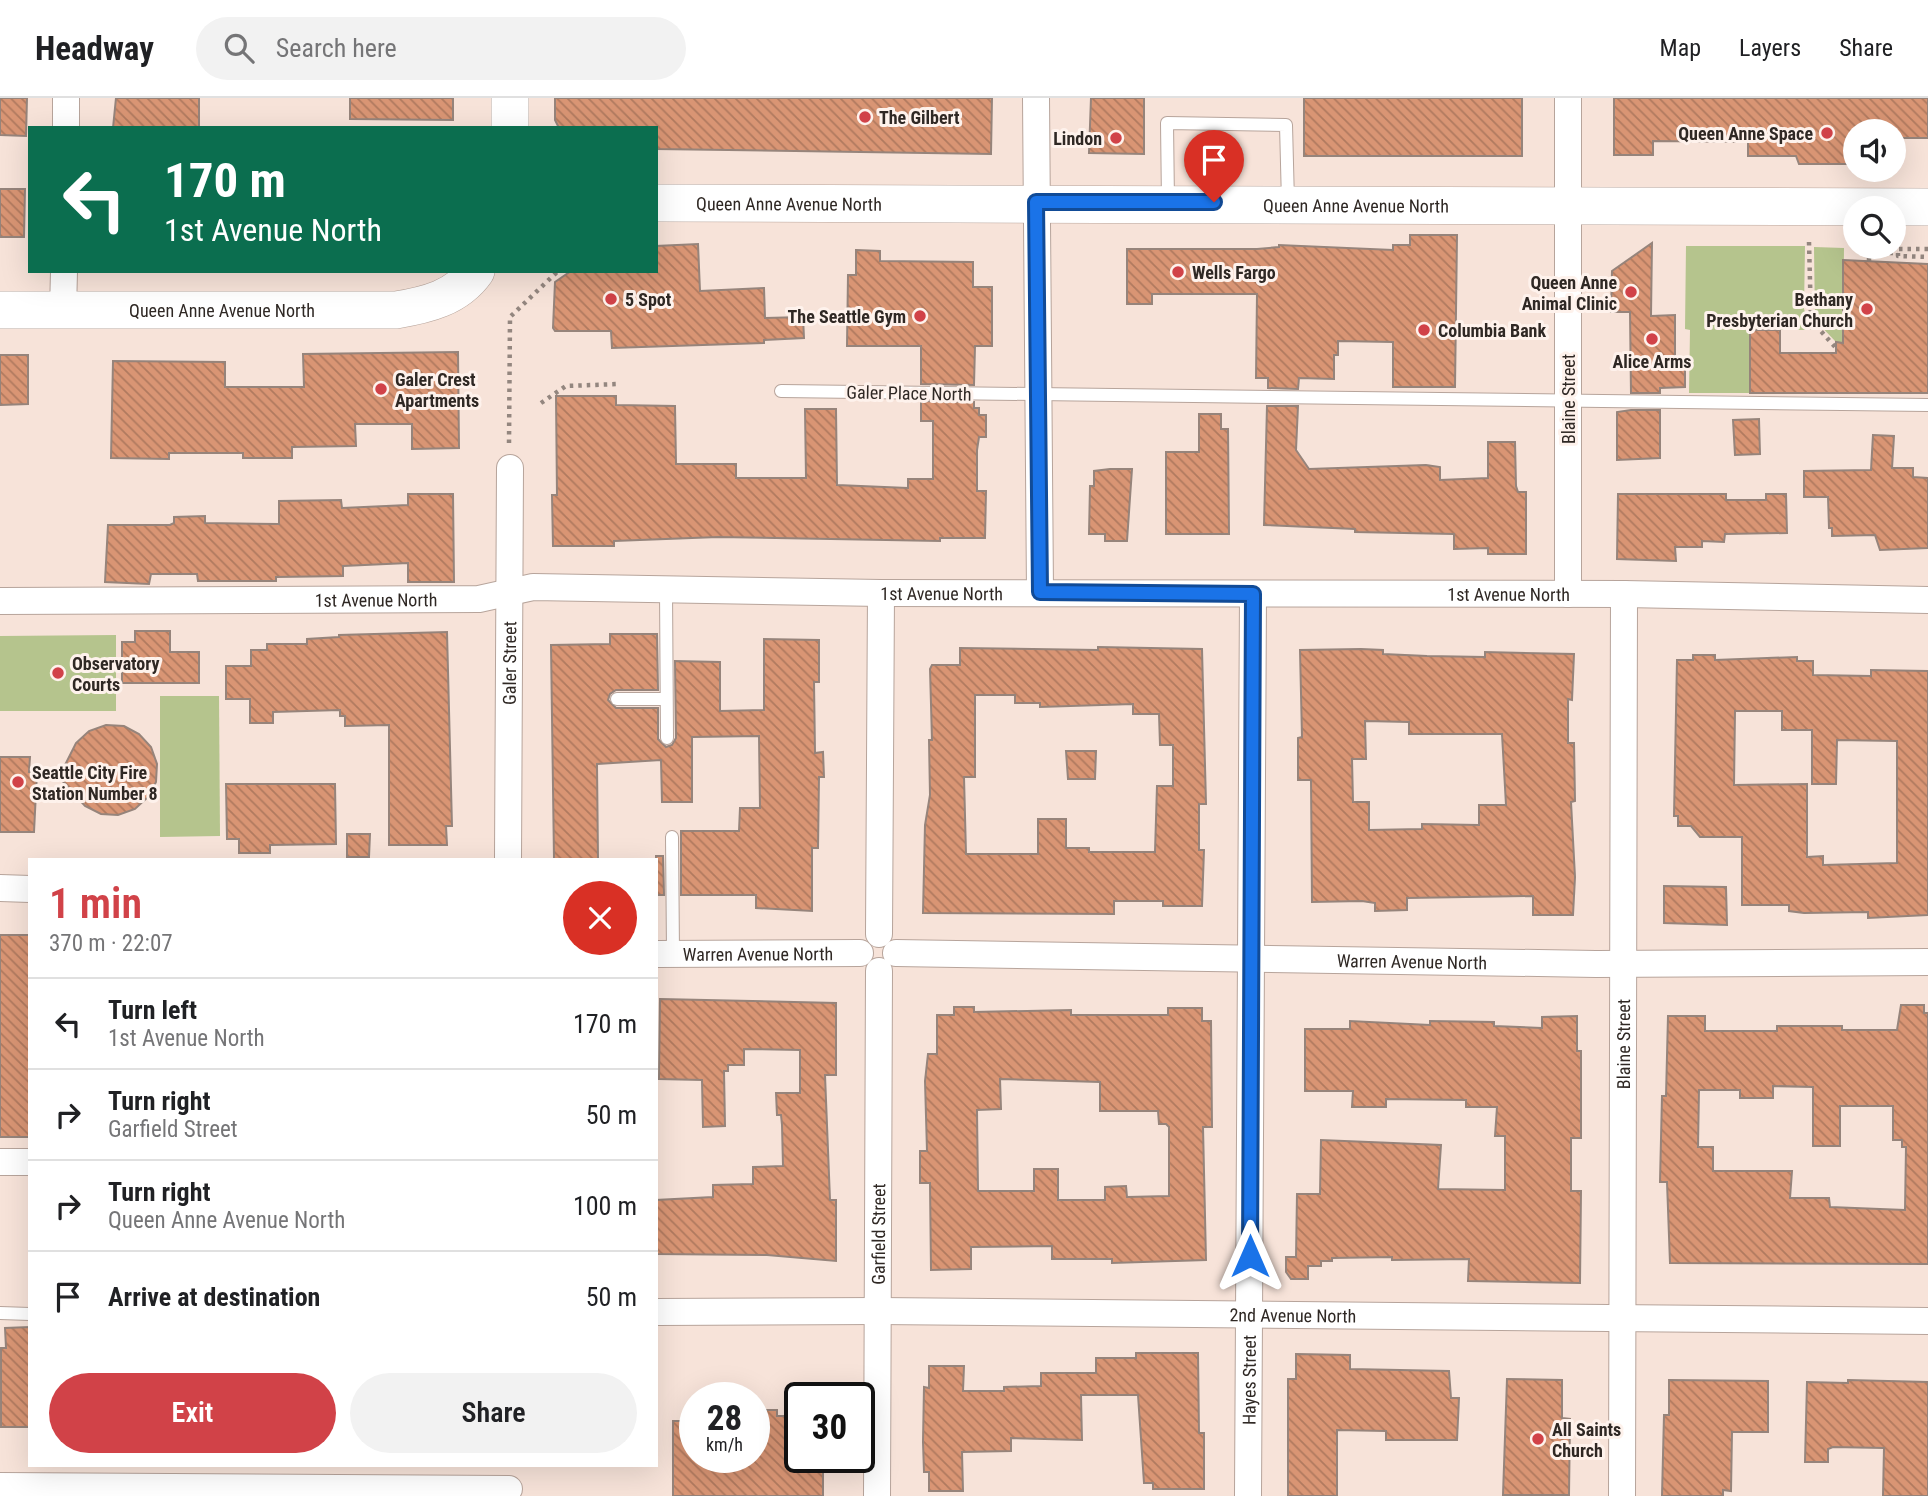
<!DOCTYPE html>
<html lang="en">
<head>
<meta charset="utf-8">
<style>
	:root { --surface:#fff; --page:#f2f2f2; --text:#202124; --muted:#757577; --line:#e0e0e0; --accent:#d14248 }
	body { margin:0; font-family:"Roboto Condensed",sans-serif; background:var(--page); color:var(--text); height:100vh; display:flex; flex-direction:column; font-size:26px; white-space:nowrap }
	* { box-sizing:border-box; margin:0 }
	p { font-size:23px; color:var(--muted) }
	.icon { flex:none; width:38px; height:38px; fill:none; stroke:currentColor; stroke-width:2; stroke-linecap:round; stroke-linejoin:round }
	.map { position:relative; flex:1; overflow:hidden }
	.drawer { position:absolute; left:28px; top:760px; width:630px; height:609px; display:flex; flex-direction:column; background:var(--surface); border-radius:0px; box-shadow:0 7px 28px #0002 }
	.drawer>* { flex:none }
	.banner { position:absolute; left:28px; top:28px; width:630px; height:147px; border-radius:0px; box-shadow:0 7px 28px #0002; background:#0b6e4f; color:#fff; overflow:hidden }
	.tools { position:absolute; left:1843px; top:21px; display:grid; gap:14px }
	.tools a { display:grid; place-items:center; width:63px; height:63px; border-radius:50%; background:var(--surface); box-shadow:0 7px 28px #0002; font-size:35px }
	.speed { position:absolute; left:679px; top:1284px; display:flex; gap:14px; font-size:35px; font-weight:700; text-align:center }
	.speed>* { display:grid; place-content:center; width:91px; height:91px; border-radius:50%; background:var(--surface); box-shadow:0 7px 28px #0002; line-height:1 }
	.speed small { font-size:18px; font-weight:400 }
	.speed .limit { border:4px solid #111; border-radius:10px; background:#fff; color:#111 }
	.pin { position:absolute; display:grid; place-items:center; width:60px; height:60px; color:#fff; margin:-72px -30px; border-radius:50% 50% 50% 0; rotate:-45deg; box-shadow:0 0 7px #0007 }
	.pin .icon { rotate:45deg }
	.me { position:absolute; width:77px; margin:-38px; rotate:0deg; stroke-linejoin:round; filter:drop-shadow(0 0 5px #0008) }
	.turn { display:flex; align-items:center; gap:24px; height:147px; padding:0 21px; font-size:32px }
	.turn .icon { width:91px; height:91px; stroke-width:2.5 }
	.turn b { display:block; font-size:49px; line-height:60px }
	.round { display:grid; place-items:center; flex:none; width:74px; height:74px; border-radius:37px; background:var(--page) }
	.head { display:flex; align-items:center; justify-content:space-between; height:119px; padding:0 21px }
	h1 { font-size:42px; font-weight:600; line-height:52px; color:var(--accent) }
	.button { display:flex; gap:14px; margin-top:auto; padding:14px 21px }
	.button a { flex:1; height:80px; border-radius:42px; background:var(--accent); color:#fff; font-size:28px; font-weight:600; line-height:80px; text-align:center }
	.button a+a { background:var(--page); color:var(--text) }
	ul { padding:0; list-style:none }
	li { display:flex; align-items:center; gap:21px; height:91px; padding:0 21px; border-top:2px solid var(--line) }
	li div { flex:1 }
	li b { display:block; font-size:26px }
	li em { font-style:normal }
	header { display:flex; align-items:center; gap:42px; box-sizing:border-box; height:98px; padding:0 35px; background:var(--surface); border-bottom:2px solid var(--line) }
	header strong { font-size:33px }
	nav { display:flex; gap:38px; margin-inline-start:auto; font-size:24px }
	.search { width:490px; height:63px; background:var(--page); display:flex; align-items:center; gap:18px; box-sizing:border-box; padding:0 24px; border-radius:38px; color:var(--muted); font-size:26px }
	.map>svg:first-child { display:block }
</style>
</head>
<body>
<header>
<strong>Headway</strong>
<div class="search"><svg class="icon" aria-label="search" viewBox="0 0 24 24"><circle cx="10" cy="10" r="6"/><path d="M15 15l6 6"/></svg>Search here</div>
<nav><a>Map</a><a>Layers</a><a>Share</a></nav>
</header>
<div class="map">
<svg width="1928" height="1398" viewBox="0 0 1928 1398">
	<defs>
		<pattern id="building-back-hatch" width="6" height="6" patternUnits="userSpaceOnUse" patternTransform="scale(1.75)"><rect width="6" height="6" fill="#d99574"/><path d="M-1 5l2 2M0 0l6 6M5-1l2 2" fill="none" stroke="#b07a5f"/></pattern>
	</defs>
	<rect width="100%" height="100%" fill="#f7e3d9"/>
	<g fill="#b5c48d">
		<polygon points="1686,148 1805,148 1804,211 1811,232 1750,232 1750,295 1689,295 1690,232 1685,231"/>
		<polygon points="1814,149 1844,150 1843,245 1836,244 1815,222"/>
		<polygon points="116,537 116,613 0,613 0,538"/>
		<polygon points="160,598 219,598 220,738 160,739"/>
	</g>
	<g fill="url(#building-back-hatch)" stroke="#96847b" stroke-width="2" fill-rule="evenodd">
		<polygon points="0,0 27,0 26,38 0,37"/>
		<polygon points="199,0 199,30 113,30 116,0"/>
		<polygon points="350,0 453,0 453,22 350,21"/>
		<polygon points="555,0 992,0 991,56 656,51 656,30 559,30 555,22"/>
		<polygon points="1091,0 1144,0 1144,56 1089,55"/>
		<rect x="1304" y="0" width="218" height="58"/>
		<polygon points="1614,0 1928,0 1928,40 1901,40 1901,60 1894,60 1894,33 1855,33 1855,66 1799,66 1796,58 1748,58 1748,44 1653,43 1653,57 1614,57"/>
		<polygon points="0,91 25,91 24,139 0,139"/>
		<polygon points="1410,137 1457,137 1455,289 1393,289 1393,244 1338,243 1338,257 1334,257 1334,281 1299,280 1298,291 1268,290 1268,280 1256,280 1257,196 1152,196 1152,206 1127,206 1127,151 1257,151 1279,149 1279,147 1393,152 1393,147 1410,147"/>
		<polygon points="1652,145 1651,218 1675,217 1675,264 1685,263 1685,289 1660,290 1660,295 1631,295 1630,214 1611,214 1612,173"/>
		<polygon points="698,146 700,193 764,190 765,220 803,219 804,240 764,242 764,245 612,250 611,233 555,233 553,230 555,184 571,173 656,173 656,148"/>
		<polygon points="856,152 880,153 880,163 973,164 973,189 992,189 992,248 975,248 974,287 921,286 921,248 847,248 848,177 856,177"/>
		<polygon points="1843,162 1928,166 1928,295 1750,295 1750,232 1780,232 1780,255 1836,255 1836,244 1843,245"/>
		<polygon points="458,254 459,350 412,351 412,326 355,326 356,348 292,349 292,360 243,360 243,355 169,355 169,361 111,360 113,263 225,264 225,289 304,289 303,256"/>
		<polygon points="0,257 28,257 28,306 0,307"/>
		<polygon points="556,298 616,298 616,307 675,308 676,366 736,366 736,380 806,380 805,311 836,311 837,387 908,390 908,381 933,381 933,323 921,323 921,303 974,304 974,310 979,310 979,317 986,317 986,339 979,339 977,352 977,393 986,393 985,440 940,440 940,443 718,439 614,443 614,448 553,448 552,397 557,397"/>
		<polygon points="1267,308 1298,308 1296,352 1309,371 1426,367 1440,369 1440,382 1488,380 1488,344 1515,344 1516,388 1518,394 1526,394 1526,456 1488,456 1488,450 1454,451 1454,436 1355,434 1355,431 1264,427"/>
		<polygon points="1631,312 1660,312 1660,360 1617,362 1617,314"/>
		<polygon points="1199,316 1221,316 1221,331 1228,331 1229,436 1166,436 1166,354 1199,354"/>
		<polygon points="1759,321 1760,356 1735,357 1733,322"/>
		<polygon points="1873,337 1894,338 1892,370 1913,370 1913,379 1928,380 1928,450 1880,452 1875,437 1832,438 1832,430 1829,430 1828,399 1804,399 1804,373 1871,372"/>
		<polygon points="1110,371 1132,371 1127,443 1105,443 1105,436 1089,436 1090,388 1094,388 1094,373"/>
		<polygon points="408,396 453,396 454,484 408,484 408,465 343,468 343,478 276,479 276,483 198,483 197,476 151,476 149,486 105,484 108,427 170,427 174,425 174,419 205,418 205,425 279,426 279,403 341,402 342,410 408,407"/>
		<polygon points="1618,396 1726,396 1726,402 1766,402 1766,396 1786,396 1787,435 1725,436 1724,444 1702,443 1702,449 1675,449 1676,463 1617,461"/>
		<polygon points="135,533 170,533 170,554 199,554 199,585 122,585 122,544 135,544"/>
		<polygon points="447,534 452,728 446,728 447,747 389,747 389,627 345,628 345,618 340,618 340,612 273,614 273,625 250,625 250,601 226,601 226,568 251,568 251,552 267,552 267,546 307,546 307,541 339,539 339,537"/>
		<polygon points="610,536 657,536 658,592 616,592 610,596 608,602 616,610 658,610 658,641 666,649 672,647 676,640 675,563 720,564 720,613 764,612 764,541 819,542 819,584 814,584 815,655 823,654 824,679 819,679 818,750 812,750 812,813 756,810 756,797 681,797 681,733 739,733 740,710 760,710 759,638 692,639 692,704 662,704 661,662 597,666 598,761 554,761 551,547 610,546"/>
		<path d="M1098,549L1202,551L1206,706H1199V752H1204L1202,808H1163V803H1114V816L923,815L925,727L930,697L929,642H932L930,571L932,567H960V550L1098,552ZM975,597H1015V605H1040V609L1133,606V616H1159L1160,647H1173V688H1157L1155,754H1089V750H1066V721H1038V756H966L964,679H975Z"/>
		<path d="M1361,551L1383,552V556L1427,558L1485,559V554L1574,556L1572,602L1568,601V645H1574L1575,703L1571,704L1575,779L1573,817H1533V798L1407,800V812L1375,813V805L1362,803L1312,804L1311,682H1298V640L1302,639L1300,552ZM1365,623L1409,624V636H1502L1506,707H1479V727L1422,726V731L1369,732V704H1353L1352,661H1366Z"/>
		<path d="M1693,557H1715V562L1797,559V563H1813V577L1871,578V572L1928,573V817L1868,820V814L1804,815L1789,813V807H1742V739H1700L1691,728H1678V718H1674L1677,562H1693ZM1735,613H1782V632H1812V686H1836L1837,642L1897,643V765L1823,767V758L1807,759V686L1734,687Z"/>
		<polygon points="106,627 124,628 139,636 151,649 157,666 156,684 148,699 135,711 118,717 101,716 85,708 59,679 76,645 89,633"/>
		<polygon points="1066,653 1096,653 1095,681 1068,681"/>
		<polygon points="0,659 30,659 29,674 37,674 34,734 0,734"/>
		<polygon points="226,686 335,686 336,746 270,747 270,755 239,755 239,741 227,741"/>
		<polygon points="347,736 370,736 369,759 347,759"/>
		<polygon points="656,758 663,758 664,797 656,797"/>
		<polygon points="1664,788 1726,789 1727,827 1664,825"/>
		<rect x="0" y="837" width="30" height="202"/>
		<polygon points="660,901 836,905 836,977 825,977 830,1102 836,1102 836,1163 767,1157 656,1156 656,1102 713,1099 713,1087 753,1086 753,1069 783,1068 782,1027 781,1017 777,1017 776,995 800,995 800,952 744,951 744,967 728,967 728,973 724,973 725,1028 703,1029 702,982 659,981"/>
		<path d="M1901,907H1924V915H1928V1166L1670,1165L1667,1084H1660L1662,998H1666L1668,918H1705V933H1777V928H1842V932H1897ZM1773,988L1813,989V1048H1840V1008H1893V1042H1902V1049H1906L1905,1112L1830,1109L1829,1100H1790L1792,1073H1713V1049H1698L1699,992H1740V1000H1773Z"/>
		<path d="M954,909H974V914L1071,912V917H1168V910H1202V923H1211L1212,1029H1203L1206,1162L1112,1165V1161H1052V1148L971,1149V1171L931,1172L930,1085H920V1053H927L925,983L928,956H937V917H954ZM1000,981L1100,984V1013H1158L1159,1026H1166L1169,1029V1098L1127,1099L1126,1088L1105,1089V1102H1058V1071H1034V1093H978L977,1012L1001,1011Z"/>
		<polygon points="1577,918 1577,953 1581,953 1581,1040 1571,1040 1571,1093 1581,1093 1580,1185 1468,1183 1469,1161 1392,1162 1392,1159 1332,1160 1332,1163 1321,1163 1321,1168 1308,1168 1308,1181 1291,1181 1286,1174 1286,1159 1296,1159 1297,1096 1320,1096 1321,1042 1441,1047 1438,1091 1505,1092 1505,1038 1495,1038 1497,1009 1466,1009 1466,1002 1386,1001 1386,1009 1352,1009 1353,993 1305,993 1305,931 1350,931 1350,923 1430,927 1430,923 1494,924 1494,928 1542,930 1542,919"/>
		<polygon points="30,1229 30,1329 1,1329 1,1250 6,1250 5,1230"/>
		<polygon points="1136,1255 1198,1255 1199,1335 1204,1335 1204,1391 1153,1391 1153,1385 1144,1385 1138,1297 1081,1297 1082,1342 1011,1340 1011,1353 962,1354 963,1393 929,1393 929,1374 924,1374 923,1344 924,1289 929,1290 929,1268 964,1268 963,1293 1004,1293 1004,1289 1041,1288 1041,1275 1096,1275 1096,1260 1136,1260"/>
		<polygon points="1296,1256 1350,1257 1350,1271 1449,1273 1451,1300 1459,1300 1457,1342 1386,1342 1386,1333 1337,1332 1337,1398 1288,1398 1288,1281 1296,1281"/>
		<polygon points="1507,1281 1562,1282 1562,1320 1570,1321 1569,1397 1503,1397"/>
		<polygon points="1669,1282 1768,1283 1768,1334 1732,1334 1731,1393 1723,1392 1723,1398 1662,1398 1664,1317 1669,1317"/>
		<polygon points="1848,1282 1928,1284 1928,1398 1883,1398 1884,1350 1833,1349 1828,1351 1828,1364 1805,1364 1807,1284 1848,1285"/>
		<polygon points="754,1312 777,1312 777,1318 800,1318 800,1360 823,1360 823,1398 673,1398 673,1323 695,1323 695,1360 754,1360"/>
	</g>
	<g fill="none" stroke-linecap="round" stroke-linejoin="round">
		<defs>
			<g id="lane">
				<polyline points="1168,104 1167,25 1286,27 1288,104"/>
				<polyline points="781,293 1928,307"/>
				<polyline points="666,492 667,640"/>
				<polyline points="617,601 665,601"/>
				<polyline points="672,739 673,856"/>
				<polyline points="0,1215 30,1216"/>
			</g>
			<g id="street">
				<polyline points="1036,0 1040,494"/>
				<polyline points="1568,0 1568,496"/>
				<polyline points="66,30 66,0"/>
				<polyline points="63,213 64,173"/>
				<path id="s1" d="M0,503L479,501L533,489L881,495L1624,496L1928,502"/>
				<path id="s2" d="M508,761L510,370"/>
				<polyline points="0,790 30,791"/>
				<polyline points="879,836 881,495"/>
				<path id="s3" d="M896,855L1596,866L1928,864"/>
				<path id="s4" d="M656,856L860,855"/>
				<polyline points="0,1064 30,1064"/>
				<path id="s5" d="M656,1214L878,1213L1928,1223"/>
				<polyline points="0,1388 509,1391"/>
				<path id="s6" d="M877,1398L879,873"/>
				<path id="s7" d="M1248,1398L1253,497"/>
				<path id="s8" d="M1622,1398L1624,496"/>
			</g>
			<g id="secondary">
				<polyline points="510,0 510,30"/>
				<path id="s9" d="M656,105L1928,109"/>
				<path id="s10" d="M0,212H396C426,207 457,200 476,173"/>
			</g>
		</defs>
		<use href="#lane" stroke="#b7a49b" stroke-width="14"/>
		<use href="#street" stroke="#b7a49b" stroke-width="28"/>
		<use href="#secondary" stroke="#b7a49b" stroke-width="38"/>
		<g stroke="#93867f" stroke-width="4.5" stroke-dasharray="3.5 5" stroke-linecap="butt">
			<polyline points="1809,144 1811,222 1836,250"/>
			<polyline points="1888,149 1887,155 1898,155"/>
			<polyline points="1928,151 1898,151 1898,158 1928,159"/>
			<polyline points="1869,163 1869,149"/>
			<polyline points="541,305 566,288 619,286"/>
			<polyline points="509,345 510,219 558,173"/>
		</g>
		<use href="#lane" stroke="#fff" stroke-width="12"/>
		<use href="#street" stroke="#fff" stroke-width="26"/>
		<use href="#secondary" stroke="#fff" stroke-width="37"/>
	</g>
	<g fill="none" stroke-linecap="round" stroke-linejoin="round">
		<defs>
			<polyline id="route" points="1214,104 1036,104 1040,494 1253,496 1250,1158"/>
		</defs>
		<use href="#route" stroke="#114b97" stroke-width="18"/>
		<use href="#route" stroke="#1a73e8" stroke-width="12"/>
	</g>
	<g fill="#d14248" stroke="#fef2ec" stroke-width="2.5">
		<circle cx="865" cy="19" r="7"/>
		<circle cx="1827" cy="35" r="7"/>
		<circle cx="1116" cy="40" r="7"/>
		<circle cx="1178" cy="174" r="7"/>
		<circle cx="1631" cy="194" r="7"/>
		<circle cx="611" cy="201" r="7"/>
		<circle cx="1867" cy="211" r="7"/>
		<circle cx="920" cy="218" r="7"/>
		<circle cx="1424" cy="232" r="7"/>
		<circle cx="1652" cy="241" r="7"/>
		<circle cx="381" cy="291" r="7"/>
		<circle cx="58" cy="575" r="7"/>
		<circle cx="18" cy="684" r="7"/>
		<circle cx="1538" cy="1341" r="7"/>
	</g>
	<g text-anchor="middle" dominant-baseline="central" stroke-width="6" stroke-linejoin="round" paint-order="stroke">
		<g font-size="18" font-weight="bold" fill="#2f2824" stroke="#fef2ec" text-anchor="start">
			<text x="879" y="19">The Gilbert</text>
			<text x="1813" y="35" text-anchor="end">Queen Anne Space</text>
			<text x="1102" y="40" text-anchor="end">Lindon</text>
			<text x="1192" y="174">Wells Fargo</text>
			<text x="1617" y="184" text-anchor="end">Queen Anne<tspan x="1617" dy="21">Animal Clinic</tspan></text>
			<text x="625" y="201">5 Spot</text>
			<text x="1853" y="201" text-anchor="end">Bethany<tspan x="1853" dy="21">Presbyterian Church</tspan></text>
			<text x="906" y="218" text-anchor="end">The Seattle Gym</text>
			<text x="1438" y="232">Columbia Bank</text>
			<text x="1652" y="263" text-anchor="middle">Alice Arms</text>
			<text x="395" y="281">Galer Crest<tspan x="395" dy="21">Apartments</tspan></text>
			<text x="72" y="565">Observatory<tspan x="72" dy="21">Courts</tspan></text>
			<text x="32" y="674">Seattle City Fire<tspan x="32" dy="21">Station Number 8</tspan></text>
			<text x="1552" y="1331">All Saints<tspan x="1552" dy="21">Church</tspan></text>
		</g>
		<g font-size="18" fill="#2f2824" stroke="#fef2ec">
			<text stroke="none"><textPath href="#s9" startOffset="133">Queen Anne Avenue North</textPath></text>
			<text stroke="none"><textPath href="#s9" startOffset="700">Queen Anne Avenue North</textPath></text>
			<text stroke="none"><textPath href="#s10" startOffset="222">Queen Anne Avenue North</textPath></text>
			<text transform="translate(909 295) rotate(1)">Galer Place North</text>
			<text transform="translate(1568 301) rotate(-90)">Blaine Street</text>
			<text stroke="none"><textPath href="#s1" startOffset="943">1st Avenue North</textPath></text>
			<text stroke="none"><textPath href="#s1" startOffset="1510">1st Avenue North</textPath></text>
			<text stroke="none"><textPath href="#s1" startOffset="376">1st Avenue North</textPath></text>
			<text stroke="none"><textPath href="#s2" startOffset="196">Galer Street</textPath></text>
			<text stroke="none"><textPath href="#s4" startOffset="102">Warren Avenue North</textPath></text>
			<text stroke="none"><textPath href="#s3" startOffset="516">Warren Avenue North</textPath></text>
			<text stroke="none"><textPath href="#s8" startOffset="452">Blaine Street</textPath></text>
			<text stroke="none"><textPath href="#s6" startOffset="262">Garfield Street</textPath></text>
			<text stroke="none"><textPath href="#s5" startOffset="637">2nd Avenue North</textPath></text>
			<text stroke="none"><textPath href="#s7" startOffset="116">Hayes Street</textPath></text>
		</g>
	</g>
</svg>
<div class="tools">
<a><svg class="icon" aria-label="sound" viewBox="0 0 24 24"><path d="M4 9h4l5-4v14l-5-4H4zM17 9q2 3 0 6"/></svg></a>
<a><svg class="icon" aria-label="search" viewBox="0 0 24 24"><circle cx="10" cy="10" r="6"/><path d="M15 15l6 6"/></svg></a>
</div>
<div class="speed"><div>28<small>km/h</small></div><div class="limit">30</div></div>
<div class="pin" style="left:1214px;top:104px;background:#d93025"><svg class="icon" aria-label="arrive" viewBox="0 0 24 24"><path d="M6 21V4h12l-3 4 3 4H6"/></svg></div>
<svg class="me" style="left:1250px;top:1158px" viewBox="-20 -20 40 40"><path d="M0-17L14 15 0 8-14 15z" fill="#1a73e8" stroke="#fff" stroke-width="4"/></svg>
<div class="banner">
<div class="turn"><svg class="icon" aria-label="left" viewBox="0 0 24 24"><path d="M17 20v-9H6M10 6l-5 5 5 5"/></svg><div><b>170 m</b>1st Avenue North</div></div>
</div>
<section class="drawer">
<div class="head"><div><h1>1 min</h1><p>370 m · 22:07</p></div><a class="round" style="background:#d93025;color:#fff"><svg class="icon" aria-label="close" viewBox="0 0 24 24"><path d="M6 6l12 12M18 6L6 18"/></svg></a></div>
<ul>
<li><svg class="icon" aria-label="left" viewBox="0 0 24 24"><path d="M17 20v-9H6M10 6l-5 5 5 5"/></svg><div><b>Turn left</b><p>1st Avenue North</p></div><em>170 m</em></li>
<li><svg class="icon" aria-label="right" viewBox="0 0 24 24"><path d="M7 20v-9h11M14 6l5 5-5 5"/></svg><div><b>Turn right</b><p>Garfield Street</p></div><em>50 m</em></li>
<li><svg class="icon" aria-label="right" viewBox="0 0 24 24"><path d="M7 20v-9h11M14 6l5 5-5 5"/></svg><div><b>Turn right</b><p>Queen Anne Avenue North</p></div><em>100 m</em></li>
<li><svg class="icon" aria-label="arrive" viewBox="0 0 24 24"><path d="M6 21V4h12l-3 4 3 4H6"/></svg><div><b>Arrive at destination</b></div><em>50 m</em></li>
</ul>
<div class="button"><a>Exit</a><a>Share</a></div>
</section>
</div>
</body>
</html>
